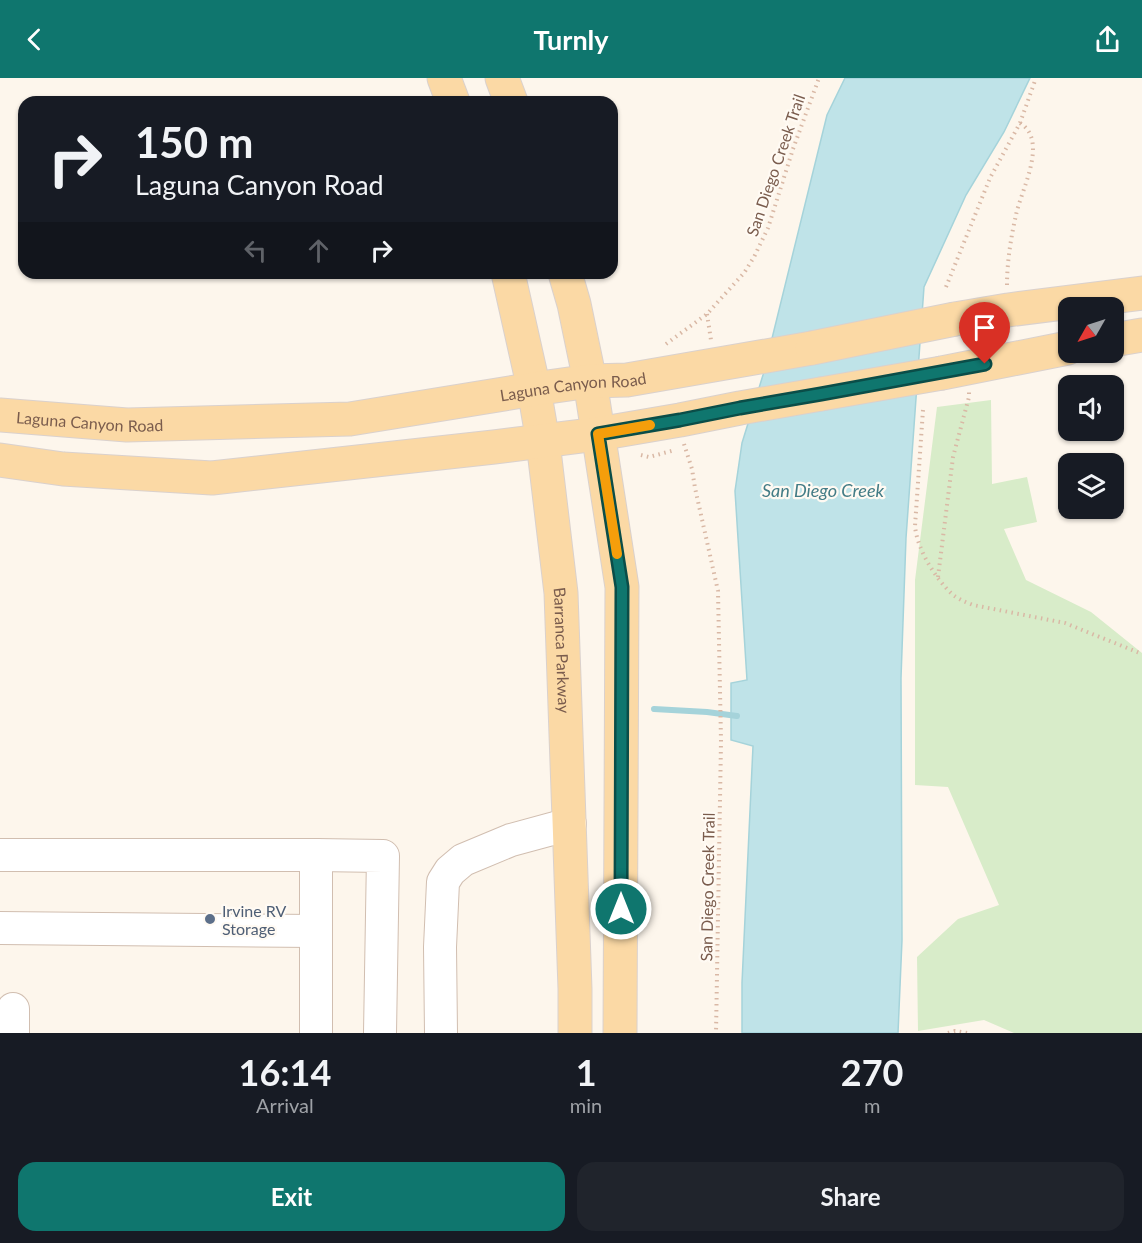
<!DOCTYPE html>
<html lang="en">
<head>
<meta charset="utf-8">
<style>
	:root { --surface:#171b24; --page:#20242c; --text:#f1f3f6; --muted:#9ea1a6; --accent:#0f766e }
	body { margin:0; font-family:Lato,sans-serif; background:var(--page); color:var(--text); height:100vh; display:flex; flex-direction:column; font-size:22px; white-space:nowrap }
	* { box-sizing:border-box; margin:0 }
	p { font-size:20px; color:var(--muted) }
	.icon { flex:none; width:33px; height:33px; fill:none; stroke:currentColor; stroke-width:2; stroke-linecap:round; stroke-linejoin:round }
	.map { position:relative; height:955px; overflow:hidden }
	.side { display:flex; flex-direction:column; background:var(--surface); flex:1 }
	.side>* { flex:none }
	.guide { position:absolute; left:18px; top:18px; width:600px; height:183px; border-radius:18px; box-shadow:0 2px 4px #0004; background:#171b24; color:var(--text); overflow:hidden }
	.needle { width:39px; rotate:231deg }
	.tools { position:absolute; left:1058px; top:219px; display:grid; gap:12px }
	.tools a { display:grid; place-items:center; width:66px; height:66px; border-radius:12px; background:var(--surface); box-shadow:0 2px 4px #0004; font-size:30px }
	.pin { position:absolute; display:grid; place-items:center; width:51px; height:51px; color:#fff; margin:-62px -26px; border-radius:50% 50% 50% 0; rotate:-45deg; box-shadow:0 0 6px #0007 }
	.pin .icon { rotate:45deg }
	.me { position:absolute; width:66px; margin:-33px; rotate:0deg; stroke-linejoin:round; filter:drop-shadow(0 0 4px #0008) }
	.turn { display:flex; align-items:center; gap:21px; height:126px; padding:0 18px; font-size:27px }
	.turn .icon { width:78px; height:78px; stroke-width:2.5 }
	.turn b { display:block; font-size:42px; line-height:51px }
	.lanes { display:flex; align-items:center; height:57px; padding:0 18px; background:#0003; justify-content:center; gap:30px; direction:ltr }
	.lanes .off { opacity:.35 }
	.eta { display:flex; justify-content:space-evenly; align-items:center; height:102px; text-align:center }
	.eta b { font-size:36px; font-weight:700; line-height:42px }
	.cta { display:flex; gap:12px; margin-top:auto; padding:12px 18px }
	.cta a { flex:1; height:69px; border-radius:18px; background:var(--accent); color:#fff; font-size:24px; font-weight:700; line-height:69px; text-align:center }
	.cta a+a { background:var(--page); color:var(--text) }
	header { display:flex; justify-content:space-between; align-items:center; height:78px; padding:0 18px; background:var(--accent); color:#fff; font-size:27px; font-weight:700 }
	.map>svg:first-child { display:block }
</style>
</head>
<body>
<header><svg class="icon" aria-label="back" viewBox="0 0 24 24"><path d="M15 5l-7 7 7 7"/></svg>Turnly<svg class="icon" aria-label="share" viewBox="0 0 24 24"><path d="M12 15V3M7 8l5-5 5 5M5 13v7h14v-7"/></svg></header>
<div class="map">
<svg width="1142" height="955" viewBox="0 0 1142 955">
	<rect width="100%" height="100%" fill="#fdf6ec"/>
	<polygon fill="#d8ecc9" points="991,322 992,406 1027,399 1037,444 1004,451 1026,502 1091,534 1142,575 1142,955 1014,955 984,942 918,953 917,879 958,841 999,827 948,709 915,707 915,502 937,329"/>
	<polygon fill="#bfe3e8" stroke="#a5d3da" stroke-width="1.5" points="845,0 1030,0 1004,54 966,117 924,209 906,460 901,600 902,862 898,955 742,955 742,905 753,668 731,662 731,605 747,602 735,413 742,365 763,297 827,37"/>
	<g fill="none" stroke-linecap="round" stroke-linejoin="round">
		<polyline stroke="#a5d3da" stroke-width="6" points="654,631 707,634 737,638"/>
		<defs>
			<g id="minor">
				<polyline points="0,777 316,777 316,955"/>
				<polyline points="316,777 383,778 380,955"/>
				<polyline points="0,850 316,853"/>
				<polyline points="13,955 13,931"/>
				<polyline points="441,955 440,869 443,804 450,793 463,782 511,762 570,746"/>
			</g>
			<g id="major">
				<polyline points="444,0 453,24"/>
				<polyline points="502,0 511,24"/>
				<path id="s1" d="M508,195L534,311L543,364L561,515L575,911V955"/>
				<polyline points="565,195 574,226 590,303 622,509 620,955"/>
				<polyline points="955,241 1008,232 1142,215"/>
				<polyline points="1113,262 1142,257"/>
				<polyline points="942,295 1068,270"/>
				<path id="s2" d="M0,337L127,347L350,341L534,311L590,303L627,302L812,270"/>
				<polyline points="0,382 63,391 212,400 494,369 598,356 680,342 740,330 821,316"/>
			</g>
		</defs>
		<use href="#minor" stroke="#d1beb0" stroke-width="34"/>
		<use href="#major" stroke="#dad1cd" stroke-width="35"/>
		<g stroke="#d9b8a5" stroke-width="4" stroke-dasharray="1.5 4.5" stroke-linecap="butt">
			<path d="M1007,207C1007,184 1011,159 1016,137C1021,112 1049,63 1020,45"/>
			<polyline points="946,209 990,100 1020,45 1036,0"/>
			<polyline points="707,236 711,262"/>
			<polyline points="666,266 707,236 744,195 754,179 768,150 793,71 819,0"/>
			<path d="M923,332L915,448C917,471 935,500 952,516C958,521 965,524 973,527L1065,545L1142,576"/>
			<polyline points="684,366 692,391 695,410 718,513 721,663 716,955"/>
			<polyline points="641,377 649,379 675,372"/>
			<polyline points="938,499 953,379 969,319 969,314"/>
			<polyline points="948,955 955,953 967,955"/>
		</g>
		<use href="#minor" stroke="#fff" stroke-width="32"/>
		<use href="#major" stroke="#fbd9a5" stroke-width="33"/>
		<defs>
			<g id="major-bridge">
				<polyline points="812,270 955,241"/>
				<polyline points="821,316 942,295"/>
			</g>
		</defs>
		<use href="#major-bridge" stroke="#dad1cd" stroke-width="35" stroke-linecap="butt"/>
		<use href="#major-bridge" stroke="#fbd9a5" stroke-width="33"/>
	</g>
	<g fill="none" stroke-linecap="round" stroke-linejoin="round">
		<defs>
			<polyline id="route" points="621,831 622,509 598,356 680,342 740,330 821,316 985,286"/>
		</defs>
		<use href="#route" stroke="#0a4d48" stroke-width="15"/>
		<use href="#route" stroke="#0f766e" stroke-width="10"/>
		<polyline stroke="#f59e0b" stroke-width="10" points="617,476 598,356 650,347"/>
	</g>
	<circle fill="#5c6f8a" stroke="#fffaf3" stroke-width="2" cx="210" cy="841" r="6"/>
	<g text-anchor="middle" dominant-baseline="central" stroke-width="4.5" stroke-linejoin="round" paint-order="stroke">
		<g font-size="16" fill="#7a5c4d" stroke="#fffaf3">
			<text transform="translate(775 87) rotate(-71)">San Diego Creek Trail</text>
			<text stroke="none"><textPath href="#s2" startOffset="576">Laguna Canyon Road</textPath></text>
			<text stroke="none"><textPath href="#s2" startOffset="90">Laguna Canyon Road</textPath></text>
			<text stroke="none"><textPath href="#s1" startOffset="382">Barranca Parkway</textPath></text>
			<text transform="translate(707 809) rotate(-89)">San Diego Creek Trail</text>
		</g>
		<g font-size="16" fill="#4e5e75" stroke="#fffaf3" text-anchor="start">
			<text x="222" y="832">Irvine RV<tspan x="222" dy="18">Storage</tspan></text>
		</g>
		<g font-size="18" font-style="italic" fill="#437c86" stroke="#fffaf3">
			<text x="823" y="412">San Diego Creek</text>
		</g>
	</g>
</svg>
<div class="tools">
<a><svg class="needle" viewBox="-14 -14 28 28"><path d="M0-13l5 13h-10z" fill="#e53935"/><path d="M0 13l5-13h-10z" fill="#9ea1a6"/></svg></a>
<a><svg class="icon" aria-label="sound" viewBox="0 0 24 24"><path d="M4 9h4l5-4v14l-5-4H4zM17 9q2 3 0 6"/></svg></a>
<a><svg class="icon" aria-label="layers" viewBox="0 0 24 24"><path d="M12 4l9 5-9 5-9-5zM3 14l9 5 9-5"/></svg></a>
</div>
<div class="pin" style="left:985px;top:286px;background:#d93025"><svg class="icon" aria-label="arrive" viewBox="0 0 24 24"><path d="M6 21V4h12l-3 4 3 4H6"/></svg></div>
<svg class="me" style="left:621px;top:831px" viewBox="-20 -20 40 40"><circle r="17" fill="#0f766e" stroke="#fff" stroke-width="3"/><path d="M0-11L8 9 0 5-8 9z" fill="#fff"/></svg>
<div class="guide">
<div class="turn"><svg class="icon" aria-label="right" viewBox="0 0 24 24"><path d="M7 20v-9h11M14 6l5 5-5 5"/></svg><div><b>150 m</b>Laguna Canyon Road</div></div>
<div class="lanes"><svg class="icon off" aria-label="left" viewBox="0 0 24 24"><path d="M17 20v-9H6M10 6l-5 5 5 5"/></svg><svg class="icon off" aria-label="ahead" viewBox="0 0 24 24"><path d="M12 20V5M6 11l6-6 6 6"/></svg><svg class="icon" aria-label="right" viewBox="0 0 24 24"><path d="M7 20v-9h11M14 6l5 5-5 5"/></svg></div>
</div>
</div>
<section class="side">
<div class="eta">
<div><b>16:14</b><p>Arrival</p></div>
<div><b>1</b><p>min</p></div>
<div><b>270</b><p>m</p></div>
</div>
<div class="cta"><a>Exit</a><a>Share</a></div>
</section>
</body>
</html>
